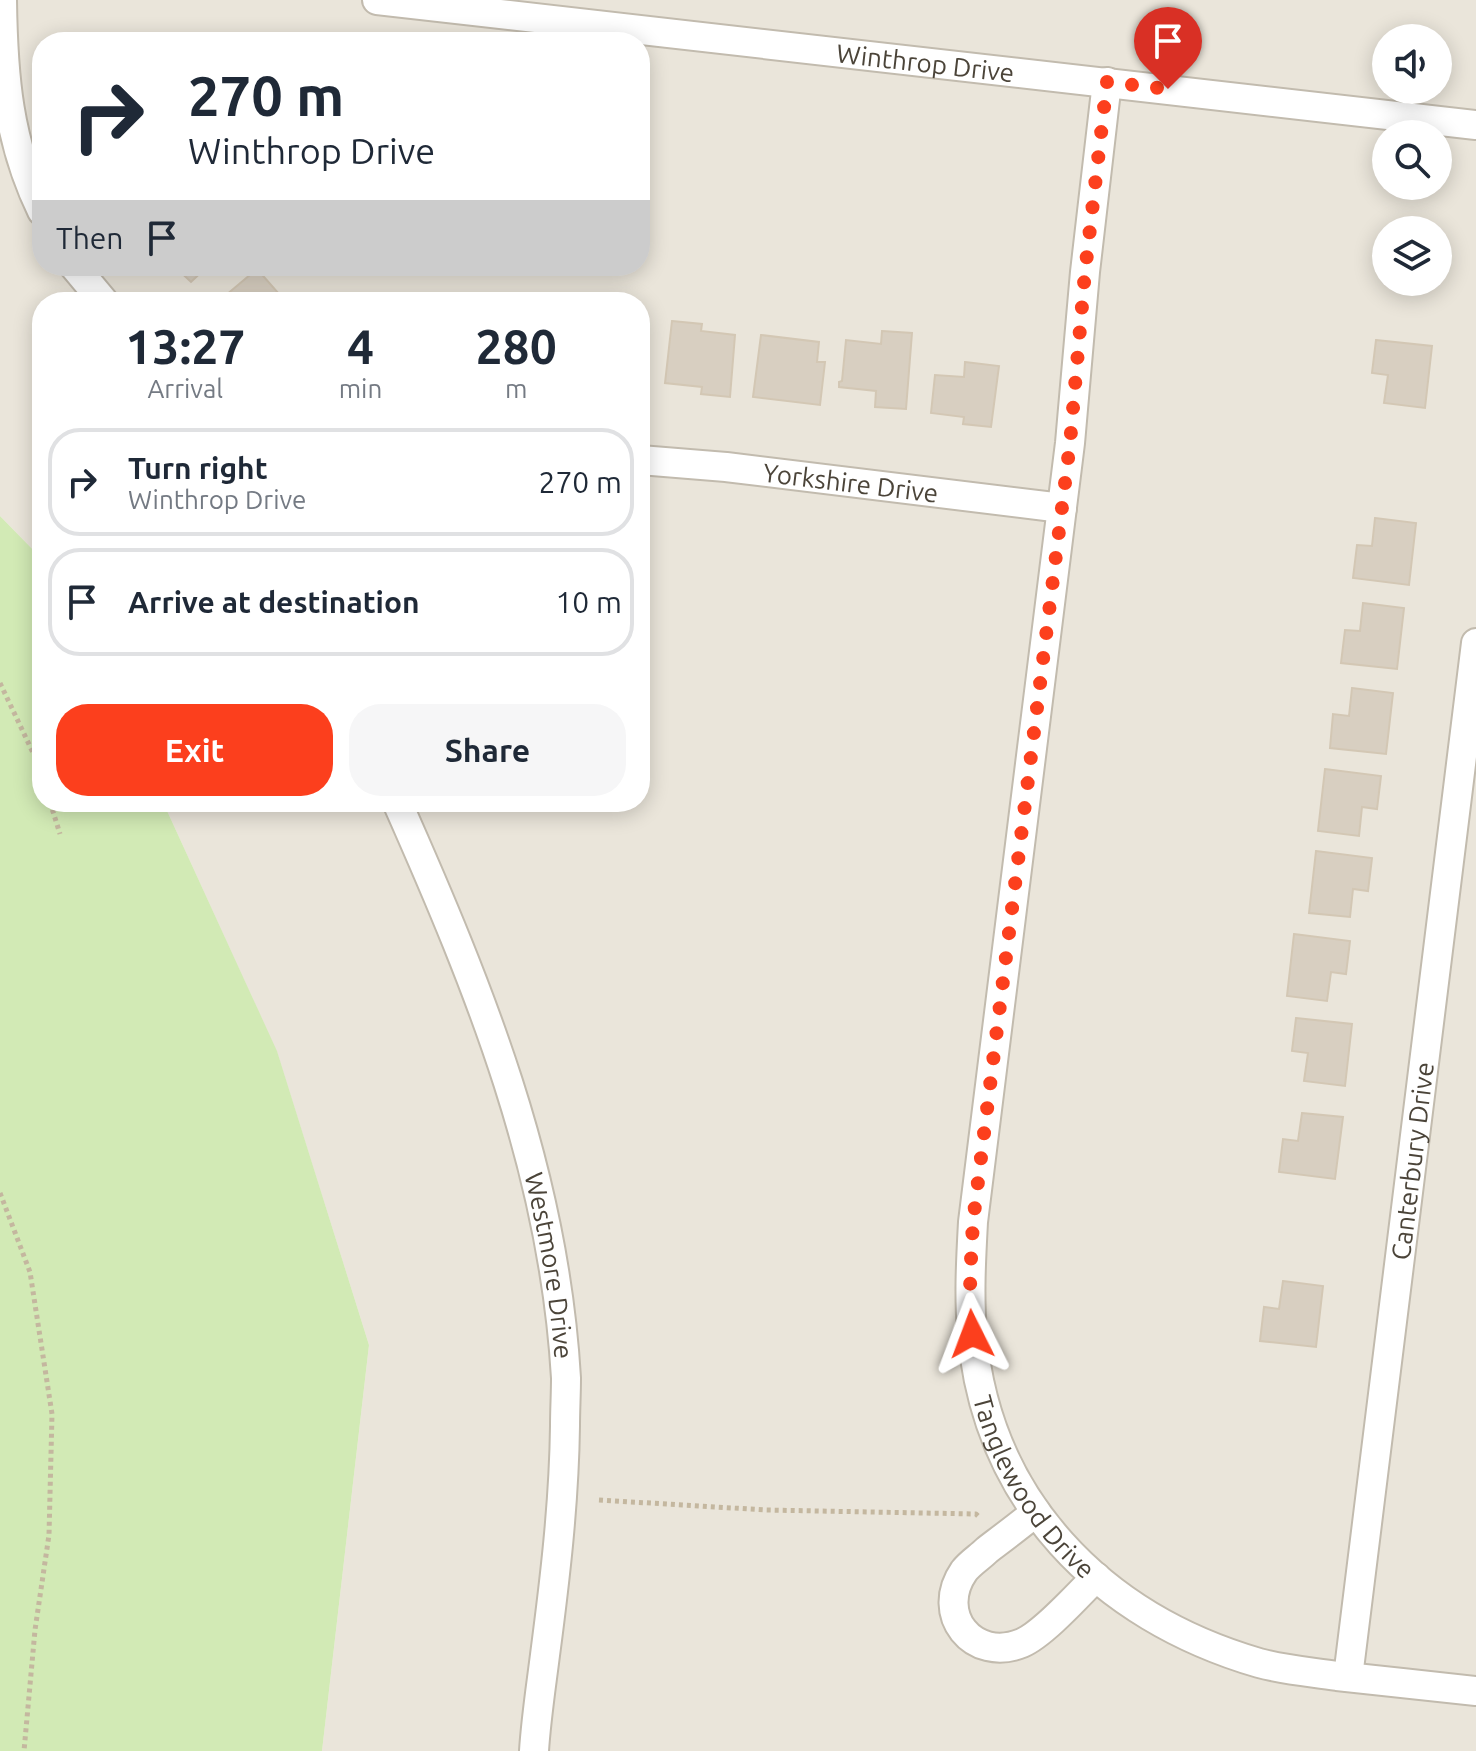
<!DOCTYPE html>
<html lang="en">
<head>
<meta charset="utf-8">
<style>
	:root { --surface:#fff; --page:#f6f6f7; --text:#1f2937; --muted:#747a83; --line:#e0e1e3; --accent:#fc3f1d }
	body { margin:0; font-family:Ubuntu,sans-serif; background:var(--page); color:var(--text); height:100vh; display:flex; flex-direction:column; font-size:30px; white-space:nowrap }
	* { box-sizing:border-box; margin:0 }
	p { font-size:26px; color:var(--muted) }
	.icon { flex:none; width:44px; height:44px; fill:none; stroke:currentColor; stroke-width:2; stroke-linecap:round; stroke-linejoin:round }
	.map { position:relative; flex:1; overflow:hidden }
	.details { position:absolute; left:32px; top:292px; width:618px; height:520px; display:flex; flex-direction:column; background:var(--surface); border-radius:32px; box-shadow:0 4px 20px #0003 }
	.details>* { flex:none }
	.guide { position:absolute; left:32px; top:32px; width:618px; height:244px; border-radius:32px; box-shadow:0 4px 20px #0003; background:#fff; color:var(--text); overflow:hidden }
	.tools { position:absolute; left:1372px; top:24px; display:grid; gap:16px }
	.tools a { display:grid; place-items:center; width:80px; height:80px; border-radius:50%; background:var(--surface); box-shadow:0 4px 20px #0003; font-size:40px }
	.pin { position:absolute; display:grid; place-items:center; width:68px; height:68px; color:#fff; margin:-82px -34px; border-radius:50% 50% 50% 0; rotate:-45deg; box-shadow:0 0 8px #0007 }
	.pin .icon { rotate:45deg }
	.me { position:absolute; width:88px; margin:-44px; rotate:357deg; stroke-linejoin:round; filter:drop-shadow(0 0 6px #0008) }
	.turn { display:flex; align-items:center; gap:28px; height:168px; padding:0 24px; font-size:36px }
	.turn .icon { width:104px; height:104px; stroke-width:2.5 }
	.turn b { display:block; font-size:56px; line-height:68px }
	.then { display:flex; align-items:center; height:76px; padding:0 24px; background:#0003; gap:16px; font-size:30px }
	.eta { display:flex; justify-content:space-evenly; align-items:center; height:136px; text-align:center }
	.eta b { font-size:48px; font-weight:700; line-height:56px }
	.primary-button { display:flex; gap:16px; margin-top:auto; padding:16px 24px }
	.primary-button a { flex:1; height:92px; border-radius:32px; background:var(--accent); color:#fff; font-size:32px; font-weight:700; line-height:92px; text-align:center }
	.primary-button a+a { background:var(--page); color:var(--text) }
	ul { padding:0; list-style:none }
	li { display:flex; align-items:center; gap:24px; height:108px; margin:0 16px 12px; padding:0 8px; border:4px solid var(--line); border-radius:32px }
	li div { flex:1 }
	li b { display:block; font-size:30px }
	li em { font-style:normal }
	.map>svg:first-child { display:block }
</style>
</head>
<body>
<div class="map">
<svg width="1476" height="1751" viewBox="0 0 1476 1751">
	<rect width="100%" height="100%" fill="#f6f3ec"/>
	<path fill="#eae5da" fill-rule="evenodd" d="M0,0H1476V1751H322L369,1345L277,1052L163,802H640V302H42V559L0,516ZM1386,38H1438V90H1386ZM42,42H640V266H42ZM1386,134H1438V186H1386ZM1386,230H1438V282H1386Z"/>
	<polygon fill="#d2eab5" points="0,516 42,559 42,802 163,802 277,1051 369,1345 322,1751 0,1751"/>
	<g fill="#d8cfc1" stroke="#d3c7b4" stroke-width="2">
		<polygon points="174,266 208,266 191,282"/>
		<polygon points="257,269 280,295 271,302 213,302 217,299 219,301"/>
		<polygon points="672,321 702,324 701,331 735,335 730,397 701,394 702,387 665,383"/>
		<polygon points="882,331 912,333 906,409 875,407 876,391 839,387 839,382 842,381 846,340 881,344"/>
		<polygon points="761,335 819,342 817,362 825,362 820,405 753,397"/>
		<polygon points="1376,340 1432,346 1425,408 1384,403 1388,375 1372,373"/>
		<polygon points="965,362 999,366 991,427 963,424 964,417 931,413 935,375 964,377"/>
		<polygon points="1375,518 1416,523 1409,585 1353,578 1357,545 1372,546"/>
		<polygon points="1363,603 1404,608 1397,669 1341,663 1345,630 1360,631"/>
		<polygon points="1352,688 1393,693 1386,754 1330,748 1333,714 1349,716"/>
		<polygon points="1325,769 1381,776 1377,809 1362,807 1359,836 1318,831"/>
		<polygon points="1316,851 1372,858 1368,891 1353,889 1350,917 1309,913"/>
		<polygon points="1294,934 1350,941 1346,974 1331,972 1327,1001 1287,996"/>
		<polygon points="1296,1018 1352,1024 1345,1086 1304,1081 1308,1053 1292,1051"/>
		<polygon points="1302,1113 1343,1117 1335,1179 1279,1172 1283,1139 1298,1141"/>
		<polygon points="1283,1281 1323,1286 1316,1347 1260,1341 1264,1307 1279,1309"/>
	</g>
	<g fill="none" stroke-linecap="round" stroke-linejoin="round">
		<defs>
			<g id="street">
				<path d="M2,0C3,76 8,141 42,211"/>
				<path id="s1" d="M377,0L1476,125"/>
				<path id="s2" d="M1107,82L1085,272L1070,443L973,1222C971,1259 969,1295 972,1332C986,1501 1101,1617 1259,1663C1284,1670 1311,1672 1337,1676C1383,1681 1430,1686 1476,1691"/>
				<polyline points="74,266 104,302"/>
				<path id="s3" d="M640,460L726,467L1062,508"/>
				<path id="s4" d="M397,802C480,989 554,1171 566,1378C566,1394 565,1410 565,1426C564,1503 555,1579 545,1655C541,1687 536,1719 534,1751"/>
				<path d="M1036,1512C1020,1525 1004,1537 987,1550C980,1557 970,1563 964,1571C934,1614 973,1663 1022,1643C1043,1634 1078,1595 1096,1577"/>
				<path id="s5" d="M1348,1677L1476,643"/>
			</g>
		</defs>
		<use href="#street" stroke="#c2bbae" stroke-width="32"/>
		<g stroke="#c4b79f" stroke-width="5" stroke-dasharray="4 4" stroke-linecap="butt">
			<polyline points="0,683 35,757 42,778"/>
			<polyline points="50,802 60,834"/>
			<polyline points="0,1193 30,1272 52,1414 49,1535 35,1630 24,1751"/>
			<polyline points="599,1500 766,1510 976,1514 978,1516"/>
		</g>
		<use href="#street" stroke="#fff" stroke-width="28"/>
	</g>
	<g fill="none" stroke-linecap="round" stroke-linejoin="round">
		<polyline stroke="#fc3f1d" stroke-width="14" stroke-dasharray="0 25.2" points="972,1334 970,1279 973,1222 1070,443 1085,272 1107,82 1168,89"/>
	</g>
	<g text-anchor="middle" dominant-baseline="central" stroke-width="7" stroke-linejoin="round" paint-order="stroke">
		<g font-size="26" fill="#4b4439" stroke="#fff">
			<text stroke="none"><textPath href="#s1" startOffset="552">Winthrop Drive</textPath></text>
			<text stroke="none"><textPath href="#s3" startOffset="212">Yorkshire Drive</textPath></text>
			<text stroke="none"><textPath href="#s5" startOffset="520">Canterbury Drive</textPath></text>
			<text stroke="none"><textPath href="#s4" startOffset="490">Westmore Drive</textPath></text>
			<text stroke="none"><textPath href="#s2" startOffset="1428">Tanglewood Drive</textPath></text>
		</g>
	</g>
</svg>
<div class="tools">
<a><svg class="icon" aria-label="sound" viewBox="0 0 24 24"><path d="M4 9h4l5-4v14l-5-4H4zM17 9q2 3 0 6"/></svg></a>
<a><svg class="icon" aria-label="search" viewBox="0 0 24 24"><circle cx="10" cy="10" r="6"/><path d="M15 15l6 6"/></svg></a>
<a><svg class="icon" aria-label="layers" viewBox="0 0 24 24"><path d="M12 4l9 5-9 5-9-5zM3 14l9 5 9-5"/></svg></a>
</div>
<div class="pin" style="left:1168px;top:89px;background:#d93025"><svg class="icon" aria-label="arrive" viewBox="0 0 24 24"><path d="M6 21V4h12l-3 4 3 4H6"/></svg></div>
<svg class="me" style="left:972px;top:1334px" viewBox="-20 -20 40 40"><path d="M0-17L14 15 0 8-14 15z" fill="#fc3f1d" stroke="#fff" stroke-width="4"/></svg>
<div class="guide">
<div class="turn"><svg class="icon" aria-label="right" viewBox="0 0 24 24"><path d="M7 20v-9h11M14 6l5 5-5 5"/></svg><div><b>270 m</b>Winthrop Drive</div></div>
<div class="then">Then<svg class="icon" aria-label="arrive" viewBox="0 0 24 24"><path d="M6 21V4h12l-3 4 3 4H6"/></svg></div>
</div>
<section class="details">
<div class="eta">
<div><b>13:27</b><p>Arrival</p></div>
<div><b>4</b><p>min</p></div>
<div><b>280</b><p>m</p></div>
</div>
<ul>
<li><svg class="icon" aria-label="right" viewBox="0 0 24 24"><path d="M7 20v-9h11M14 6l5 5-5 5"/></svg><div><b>Turn right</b><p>Winthrop Drive</p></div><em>270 m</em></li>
<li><svg class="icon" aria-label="arrive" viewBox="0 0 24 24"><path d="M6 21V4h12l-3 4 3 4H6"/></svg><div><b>Arrive at destination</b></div><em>10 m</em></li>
</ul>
<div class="primary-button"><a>Exit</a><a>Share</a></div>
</section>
</div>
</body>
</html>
